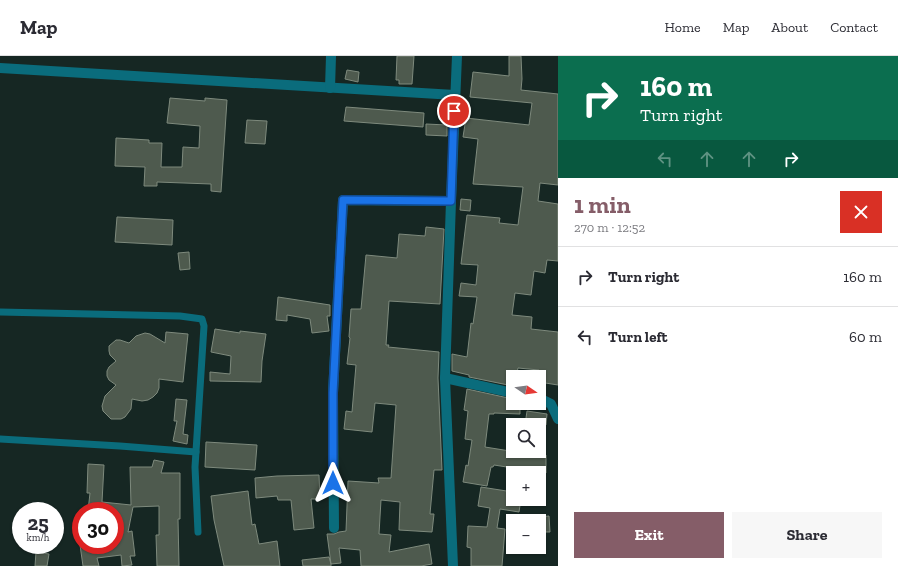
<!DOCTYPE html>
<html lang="en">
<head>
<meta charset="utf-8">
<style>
	:root { --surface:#fff; --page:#f7f7f7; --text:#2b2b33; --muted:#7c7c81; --line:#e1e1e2; --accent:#855d68 }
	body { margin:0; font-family:"Zilla Slab",serif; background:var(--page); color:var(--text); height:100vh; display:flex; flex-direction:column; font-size:15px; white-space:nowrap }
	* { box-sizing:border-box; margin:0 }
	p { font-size:13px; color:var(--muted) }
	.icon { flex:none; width:22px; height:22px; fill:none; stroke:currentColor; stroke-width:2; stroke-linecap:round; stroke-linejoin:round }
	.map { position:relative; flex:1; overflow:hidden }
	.side { display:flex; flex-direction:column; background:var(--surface); width:340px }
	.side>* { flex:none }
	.hud { background:#0b6e4f; color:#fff; overflow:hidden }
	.needle { width:26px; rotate:103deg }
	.tools { position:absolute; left:506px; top:314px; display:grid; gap:8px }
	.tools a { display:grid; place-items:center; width:40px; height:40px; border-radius:0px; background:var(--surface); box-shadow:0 1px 3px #0004; font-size:20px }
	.speed { position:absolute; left:12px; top:446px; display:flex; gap:8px; font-size:20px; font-weight:700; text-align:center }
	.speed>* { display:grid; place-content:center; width:52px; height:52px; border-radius:50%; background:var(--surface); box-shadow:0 1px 3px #0004; line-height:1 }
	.speed small { font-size:10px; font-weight:400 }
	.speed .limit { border:6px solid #d22; background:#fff; color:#111 }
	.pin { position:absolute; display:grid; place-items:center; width:34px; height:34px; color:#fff; margin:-17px; border:2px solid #fff; border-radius:50%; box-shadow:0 1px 4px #0007 }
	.me { position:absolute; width:44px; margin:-22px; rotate:0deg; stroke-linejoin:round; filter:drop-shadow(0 0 3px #0008) }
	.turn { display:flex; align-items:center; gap:14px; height:84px; padding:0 16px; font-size:18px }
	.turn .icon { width:52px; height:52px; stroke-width:2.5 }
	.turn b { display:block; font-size:28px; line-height:34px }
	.lanes { display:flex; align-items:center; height:38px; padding:0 16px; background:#0003; justify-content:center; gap:20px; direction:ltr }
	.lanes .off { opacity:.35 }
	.round { display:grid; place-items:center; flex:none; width:42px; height:42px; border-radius:0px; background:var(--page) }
	.overview { display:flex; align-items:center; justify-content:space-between; height:68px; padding:0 16px }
	h1 { font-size:24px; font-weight:800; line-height:30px; color:var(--accent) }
	.cta { display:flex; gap:8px; margin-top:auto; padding:8px 16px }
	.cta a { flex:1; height:46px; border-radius:0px; background:var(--accent); color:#fff; font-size:16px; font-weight:800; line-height:46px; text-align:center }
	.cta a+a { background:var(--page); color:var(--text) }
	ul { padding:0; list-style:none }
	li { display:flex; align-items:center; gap:12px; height:60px; padding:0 16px; border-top:1px solid var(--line) }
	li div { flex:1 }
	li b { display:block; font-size:15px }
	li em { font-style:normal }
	header { display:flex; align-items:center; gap:24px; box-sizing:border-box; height:56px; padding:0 20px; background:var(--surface); border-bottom:1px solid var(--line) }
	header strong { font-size:19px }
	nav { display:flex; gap:22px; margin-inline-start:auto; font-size:14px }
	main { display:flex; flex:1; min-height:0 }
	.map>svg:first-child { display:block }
</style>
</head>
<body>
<header>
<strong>Map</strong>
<nav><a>Home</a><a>Map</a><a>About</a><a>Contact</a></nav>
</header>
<main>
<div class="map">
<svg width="558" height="510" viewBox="0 0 558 510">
	<rect width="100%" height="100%" fill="#162723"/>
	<g fill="#4e5a4e" stroke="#7e8a7d">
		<polygon points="397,0 414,0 412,28 399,28 399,24 396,24"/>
		<polygon points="509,0 521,0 522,23 521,34 558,38 558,129 540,127 538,145 558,148 558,205 547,204 545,217 534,215 531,239 515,237 512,259 532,261 531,273 558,276 558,329 539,326 539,314 518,312 516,321 513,321 513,330 469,321 469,319 452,315 452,298 467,301 471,267 473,268 477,241 459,240 461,227 476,229 478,209 461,208 467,159 500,162 499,167 518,169 523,131 473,128 478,83 463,81 466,62 529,69 532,47 470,41 473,16 509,20"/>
		<polygon points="347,14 359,16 358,26 345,23"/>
		<polygon points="170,42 205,45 205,42 227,44 221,136 211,135 211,128 157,126 157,130 144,130 145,111 115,110 116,82 149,84 149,87 162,87 161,111 182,111 183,91 199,92 200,70 167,67"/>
		<polygon points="346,51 424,57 423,71 344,65"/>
		<polygon points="247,64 267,65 265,88 245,87"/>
		<polygon points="426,68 447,69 447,80 426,79"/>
		<polygon points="461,143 471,144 470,155 460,154"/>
		<polygon points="117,161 173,164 172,189 115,186"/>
		<polygon points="426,171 444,173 440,248 389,245 386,289 389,289 388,291 439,296 438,322 442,414 434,414 430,458 434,458 432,476 399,474 400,446 381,444 379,478 391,479 389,496 429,488 432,508 421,510 361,510 360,494 339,492 341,507 331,508 331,510 303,510 302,504 329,501 331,508 327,478 334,478 339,476 346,475 348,425 379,427 378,422 391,422 396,349 375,347 372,376 344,373 346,355 352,356 356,309 347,308 350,282 349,281 351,253 361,253 366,199 397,202 399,178 425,180"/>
		<polygon points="189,196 190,213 180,214 178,197"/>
		<polygon points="278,241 330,249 330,260 327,260 329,275 312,277 310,263 287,259 287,265 276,264"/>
		<polygon points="215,273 240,277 240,275 266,278 262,305 261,326 210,325 210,316 230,318 231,300 211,296"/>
		<polygon points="166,276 188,278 183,326 159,323 159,332 157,337 153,341 148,344 142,345 132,343 131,353 125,361 121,363 111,363 103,355 102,350 105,340 116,329 109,324 107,320 107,315 109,311 116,305 110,299 109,295 109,290 116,284 120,284 129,287 136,280 145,277 150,278 165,287"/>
		<polygon points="467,333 513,343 513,347 520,347 520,358 494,357 494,358 489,358 485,391 510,395 510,399 546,399 546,417 513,417 513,412 494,409 493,411 491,411 487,430 463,426 466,409 468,410 472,384 465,383 468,355 464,354"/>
		<polygon points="176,343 187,344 183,378 188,379 187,388 173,385 177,365 174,365"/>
		<polygon points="527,355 547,358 546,369 525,369"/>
		<polygon points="206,386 257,389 255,414 205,411"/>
		<polygon points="154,404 164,406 161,417 180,417 180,463 178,463 179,510 157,510 156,479 159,479 159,450 133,451 128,476 132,475 135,500 130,500 132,509 122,510 121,499 97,502 99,510 83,510 80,489 115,489 115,455 88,455 90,437 87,437 88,408 104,409 102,446 131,449 130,411 152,411"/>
		<polygon points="319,419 320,443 311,443 314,472 294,474 291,444 278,444 277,440 256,442 255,422 277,420"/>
		<polygon points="481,431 513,436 513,443 521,443 519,456 500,453 497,472 505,473 502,510 471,510 471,492 467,491 468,470 487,471 490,452 478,450"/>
		<polygon points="248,435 252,469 255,468 259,488 277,485 280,510 224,510 214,464 211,440"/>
		<polygon points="549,460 550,476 539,476 539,461"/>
		<polygon points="36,496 49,498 47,510 35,510"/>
	</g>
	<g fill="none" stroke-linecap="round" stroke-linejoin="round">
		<g stroke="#0a6c7c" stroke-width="7">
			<polyline points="0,256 180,260 202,263 204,270 195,411 198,476"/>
			<polyline points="0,383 120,390 196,396"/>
		</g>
		<g stroke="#0a6c7c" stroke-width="10">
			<polyline points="0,12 455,39"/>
			<polyline points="330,32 331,0"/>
			<polyline points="445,322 513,337"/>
			<polyline points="539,342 551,348 558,363"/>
			<polyline points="334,472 333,337 343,144 451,145"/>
			<polyline points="453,510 445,322 451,145 457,0"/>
		</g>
	</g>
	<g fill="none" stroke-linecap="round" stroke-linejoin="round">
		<defs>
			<polyline id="route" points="333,427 333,337 343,144 451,145 454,55"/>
		</defs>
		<use href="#route" stroke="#114b97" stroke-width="10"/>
		<use href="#route" stroke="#1a73e8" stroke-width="7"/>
	</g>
</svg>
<div class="tools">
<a><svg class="needle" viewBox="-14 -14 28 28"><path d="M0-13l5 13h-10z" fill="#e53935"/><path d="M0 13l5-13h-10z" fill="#7c7c81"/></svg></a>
<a><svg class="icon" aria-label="search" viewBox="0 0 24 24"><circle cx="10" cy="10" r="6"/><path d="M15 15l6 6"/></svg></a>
<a>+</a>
<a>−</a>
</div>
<div class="speed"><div>25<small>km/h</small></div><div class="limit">30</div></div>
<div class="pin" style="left:454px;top:55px;background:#d93025"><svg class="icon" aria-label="arrive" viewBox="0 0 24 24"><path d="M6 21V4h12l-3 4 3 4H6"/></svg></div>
<svg class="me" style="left:333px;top:427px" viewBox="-20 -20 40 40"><path d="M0-17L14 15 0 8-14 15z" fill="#1a73e8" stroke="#fff" stroke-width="4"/></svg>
</div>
<section class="side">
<div class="hud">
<div class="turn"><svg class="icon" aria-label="right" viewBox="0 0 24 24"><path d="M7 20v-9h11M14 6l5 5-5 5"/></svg><div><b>160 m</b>Turn right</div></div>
<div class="lanes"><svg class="icon off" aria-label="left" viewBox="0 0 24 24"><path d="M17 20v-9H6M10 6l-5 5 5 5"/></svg><svg class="icon off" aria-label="ahead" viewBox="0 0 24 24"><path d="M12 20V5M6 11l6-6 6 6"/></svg><svg class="icon off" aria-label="ahead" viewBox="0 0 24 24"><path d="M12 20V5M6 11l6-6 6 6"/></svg><svg class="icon" aria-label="right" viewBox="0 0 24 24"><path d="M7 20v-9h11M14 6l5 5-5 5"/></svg></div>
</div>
<div class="overview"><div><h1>1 min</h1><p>270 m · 12:52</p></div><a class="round" style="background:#d93025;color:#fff"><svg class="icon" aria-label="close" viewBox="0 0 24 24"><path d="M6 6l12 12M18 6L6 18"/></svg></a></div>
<ul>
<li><svg class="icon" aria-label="right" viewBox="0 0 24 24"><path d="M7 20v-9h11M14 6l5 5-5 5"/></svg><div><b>Turn right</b></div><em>160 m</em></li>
<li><svg class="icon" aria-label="left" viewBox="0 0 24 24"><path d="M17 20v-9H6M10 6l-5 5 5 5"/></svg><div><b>Turn left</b></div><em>60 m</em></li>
</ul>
<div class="cta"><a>Exit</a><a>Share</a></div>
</section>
</main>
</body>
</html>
